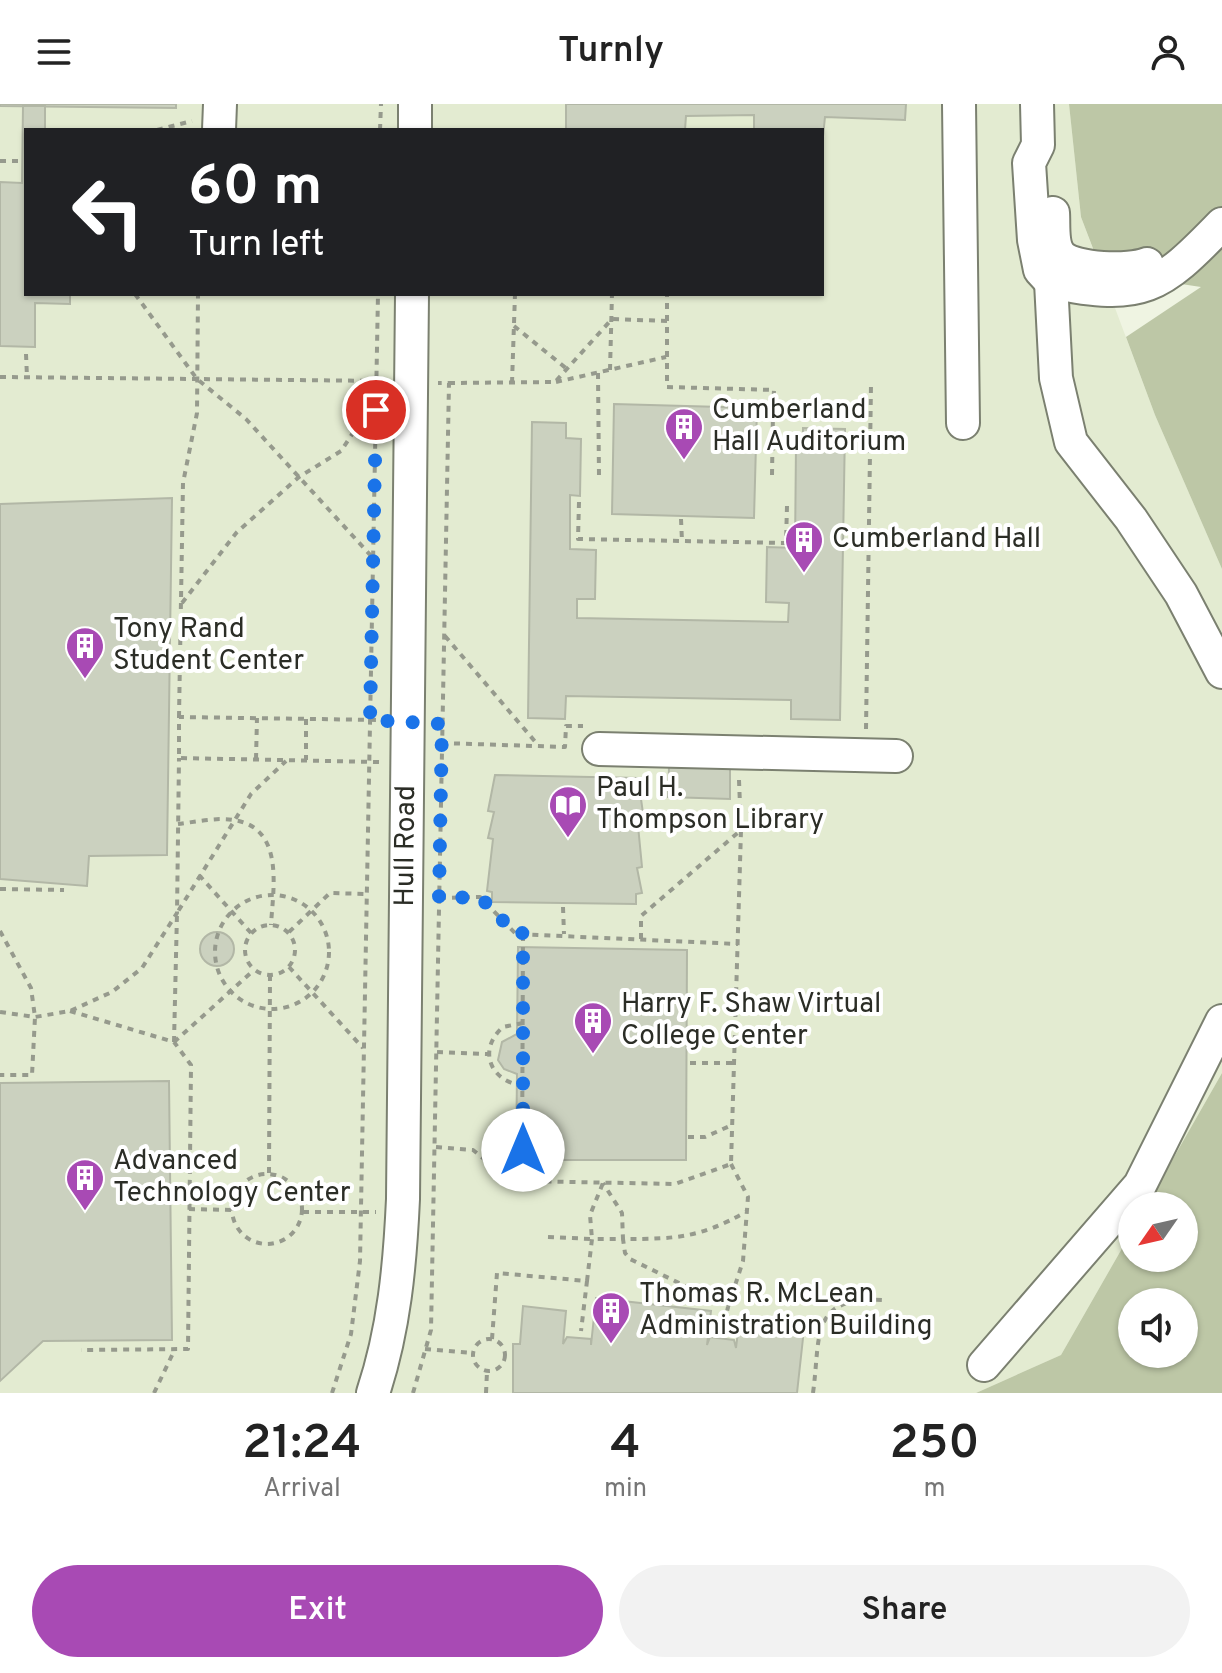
<!DOCTYPE html>
<html lang="en">
<head>
<meta charset="utf-8">
<style>
	:root { --surface:#fff; --page:#f2f2f2; --text:#222; --muted:#767676; --accent:#a84ab4 }
	body { margin:0; font-family:Overpass,sans-serif; background:var(--page); color:var(--text); height:100vh; display:flex; flex-direction:column; font-size:30px; white-space:nowrap }
	* { box-sizing:border-box; margin:0 }
	p { font-size:26px; color:var(--muted) }
	.icon { flex:none; width:44px; height:44px; fill:none; stroke:currentColor; stroke-width:2; stroke-linecap:round; stroke-linejoin:round }
	.map { position:relative; height:1289px; overflow:hidden }
	.side { display:flex; flex-direction:column; background:var(--surface); flex:1 }
	.side>* { flex:none }
	.banner { position:absolute; left:24px; top:24px; width:800px; height:168px; border-radius:0px; box-shadow:0 2px 6px #0004; background:#202124; color:#fff; overflow:hidden }
	.needle { width:52px; rotate:236deg }
	.buttons { position:absolute; left:1118px; top:1088px; display:grid; gap:16px }
	.buttons a { display:grid; place-items:center; width:80px; height:80px; border-radius:50%; background:var(--surface); box-shadow:0 2px 6px #0004; font-size:40px }
	.pin { position:absolute; display:grid; place-items:center; width:68px; height:68px; color:#fff; margin:-34px; border:4px solid #fff; border-radius:50%; box-shadow:0 2px 8px #0007 }
	.me { position:absolute; width:88px; margin:-44px; rotate:0deg; stroke-linejoin:round; filter:drop-shadow(0 0 6px #0008) }
	.turn { display:flex; align-items:center; gap:28px; height:168px; padding:0 32px; font-size:36px }
	.turn .icon { width:104px; height:104px; stroke-width:2.5 }
	.turn b { display:block; font-size:56px; line-height:68px }
	.eta { display:flex; justify-content:space-evenly; align-items:center; height:136px; text-align:center }
	.eta b { font-size:48px; font-weight:600; line-height:56px }
	.action { display:flex; gap:16px; margin-top:auto; padding:16px 32px }
	.action a { flex:1; height:92px; border-radius:48px; background:var(--accent); color:#fff; font-size:32px; font-weight:600; line-height:92px; text-align:center }
	.action a+a { background:var(--page); color:var(--text) }
	header { display:flex; justify-content:space-between; align-items:center; height:104px; padding:0 32px; background:var(--surface); font-size:36px; font-weight:600 }
	.map>svg:first-child { display:block }
</style>
</head>
<body>
<header><svg class="icon" aria-label="menu" viewBox="0 0 24 24"><path d="M4 6h16M4 12h16M4 18h16"/></svg>Turnly<svg class="icon" aria-label="person" viewBox="0 0 24 24"><circle cx="12" cy="8" r="4"/><path d="M4 21q1-7 8-7t8 7"/></svg></header>
<div class="map">
<svg width="1222" height="1289" viewBox="0 0 1222 1289">
	<rect width="100%" height="100%" fill="#eff4e2"/>
	<path fill="#e3ebd1" fill-rule="evenodd" d="M0,0H1069L1081,113L1155,311L1222,465V969L1146,1102H1132V1127L1061,1251L976,1289H0ZM26,26H822V190H26Z"/>
	<g fill="#bdc7a6" fill-rule="evenodd">
		<polygon points="1069,0 1222,0 1222,465 1155,311 1126,233 1201,183 1102,168 1081,113"/>
		<path d="M1222,969V1289H976L1061,1251L1132,1127V1154H1184V1102H1146ZM1132,1198H1184V1250H1132Z"/>
	</g>
	<g fill="#cbd1bf" stroke="#b2b7a6" stroke-width="2">
		<polygon points="0,0 176,0 176,4 0,2"/>
		<polygon points="566,0 906,0 905,16 825,13 822,42 822,26 754,26 754,11 686,12 685,26 566,26"/>
		<polygon points="23,2 45,2 45,26 26,26 26,190 70,190 70,200 35,199 35,243 0,242 0,78 22,79"/>
		<polygon points="614,300 757,304 754,414 612,410"/>
		<polygon points="532,318 566,319 566,334 581,335 580,392 570,391 570,445 596,446 595,495 577,495 577,514 788,518 789,499 766,498 767,443 795,444 796,342 803,342 803,324 845,325 840,616 791,615 791,596 566,592 565,615 528,614"/>
		<polygon points="172,394 167,751 89,752 87,782 0,775 0,400"/>
		<polygon points="669,663 730,664 730,695 668,693"/>
		<polygon points="495,671 638,674 643,709 637,711 642,763 637,764 642,789 636,790 636,800 492,798 492,788 487,787 493,735 488,734 494,708 488,707"/>
		<circle cx="217" cy="845" r="17"/>
		<polygon points="518,843 687,846 686,1056 516,1056 517,970 504,965 498,956 502,938 517,930"/>
		<polygon points="169,977 172,1236 43,1237 0,1277 0,979"/>
		<polygon points="596,1194 711,1207 707,1241 710,1233 734,1236 736,1244 739,1219 804,1225 797,1289 513,1289 513,1240 520,1240 523,1202 566,1207 563,1240 567,1233 591,1235 591,1241"/>
	</g>
	<g fill="none" stroke-linecap="round" stroke-linejoin="round">
		<defs>
			<g id="minor">
				<polyline points="959,0 963,319"/>
				<path d="M1037,0L1038,41L1029,59L1034,136L1040,166L1051,178C1143,197 1160,184 1222,120"/>
				<polyline points="219,26 220,0"/>
				<polyline points="415,26 415,0"/>
				<path d="M1053,109C1054,122 1051,142 1061,152C1075,166 1130,167 1147,160"/>
				<polyline points="1051,178 1056,274 1071,338 1131,415 1181,490 1222,568"/>
				<polyline points="599,645 896,652"/>
				<polyline points="984,1261 1140,1081 1222,917"/>
				<path id="s1" d="M373,1289C394,1226 400,1161 403,1095L412,190"/>
			</g>
		</defs>
		<use href="#minor" stroke="#7b8070" stroke-width="36"/>
		<g stroke="#969a8d" stroke-width="4" stroke-dasharray="6 6" stroke-linecap="butt">
			<polyline points="157,26 192,17"/>
			<polyline points="380,26 381,0"/>
			<polyline points="0,57 26,57"/>
			<polyline points="135,190 197,275 246,315 373,454"/>
			<polyline points="667,217 667,190"/>
			<polyline points="514,222 567,265"/>
			<polyline points="26,250 27,273"/>
			<polyline points="610,266 612,190"/>
			<polyline points="598,269 599,372"/>
			<polyline points="0,273 386,277"/>
			<polyline points="556,278 666,253"/>
			<polyline points="449,279 555,278 612,215 667,217 667,283 774,286 773,307 871,310"/>
			<polyline points="512,279 515,190"/>
			<polyline points="772,371 773,307"/>
			<polyline points="579,398 578,435 786,439 787,402"/>
			<polyline points="681,415 682,437"/>
			<polyline points="182,499 237,428 299,373 341,347 366,309 374,282"/>
			<polyline points="445,532 538,641"/>
			<polyline points="179,613 183,379 197,309 198,190"/>
			<polyline points="306,615 306,656"/>
			<polyline points="866,625 871,280"/>
			<polyline points="442,639 565,643 566,622 583,622"/>
			<polyline points="256,655 257,614"/>
			<polyline points="379,658 179,654 179,613 381,616"/>
			<polyline points="739,676 741,726"/>
			<path d="M178,720C195,718 217,713 234,716C285,724 273,785 271,821"/>
			<polyline points="199,771 251,829"/>
			<polyline points="0,785 64,786"/>
			<circle cx="272" cy="848" r="57"/>
			<polyline points="440,794 480,793 516,830 738,840"/>
			<polyline points="563,803 564,830"/>
			<circle cx="270" cy="846" r="25"/>
			<polyline points="0,827 31,884 35,913 32,971 0,971"/>
			<polyline points="289,828 330,789 367,790"/>
			<polyline points="289,863 363,944"/>
			<polyline points="70,907 174,938 191,961 188,1245 81,1246"/>
			<polyline points="0,908 35,913 70,907 112,888 142,864 177,809 179,654"/>
			<polyline points="174,938 177,809 251,690 286,657"/>
			<polyline points="174,938 254,866"/>
			<polyline points="437,948 488,950"/>
			<polyline points="690,959 734,959"/>
			<path d="M523,982C490,977 477,946 503,923L523,919"/>
			<polyline points="688,1033 705,1033 732,1021"/>
			<polyline points="436,1043 473,1046 509,1075 522,1077 675,1080 731,1060 741,726 641,812 641,835"/>
			<path d="M731,1060L748,1093L743,1157L728,1203L630,1155L625,1149L623,1135C676,1135 699,1134 746,1108"/>
			<polyline points="269,1069 270,871"/>
			<circle cx="267" cy="1105" r="35"/>
			<polyline points="522,1077 523,829"/>
			<polyline points="189,1105 232,1106"/>
			<polyline points="303,1108 376,1108"/>
			<polyline points="548,1133 592,1135 590,1111 603,1079"/>
			<polyline points="587,1177 592,1135 623,1135 622,1109 603,1079"/>
			<polyline points="722,1230 728,1203"/>
			<circle cx="489" cy="1251" r="16"/>
			<polyline points="492,1235 497,1169 587,1177 581,1227"/>
			<polyline points="425,1245 472,1249"/>
			<polyline points="154,1289 175,1245"/>
			<polyline points="332,1289 351,1230 360,1157 378,190"/>
			<polyline points="413,1289 431,1226 449,279 438,279"/>
			<polyline points="486,1289 487,1268"/>
			<path d="M813,1289C821,1231 809,1193 882,1196"/>
		</g>
		<use href="#minor" stroke="#fff" stroke-width="32"/>
	</g>
	<g fill="none" stroke-linecap="round" stroke-linejoin="round">
		<polyline stroke="#1a73e8" stroke-width="14" stroke-dasharray="0 25.2" points="376,306 370,616 442,620 439,794 480,793 516,830 523,829 523,1046"/>
	</g>
	<defs>
		<symbol id="building-pin" viewBox="-11 -11 22 30"><path d="M0 17L-7.5 6A9.5 9.5 0 1 1 7.5 6Z" fill="#a84ab4" stroke="#fff"/><path d="M-4-6H4V6H1V3H-1V6H-4ZM-2.5-4.3h1.7v1.8h-1.7ZM.8-4.3h1.7v1.8H.8ZM-2.5-1h1.7V.8h-1.7ZM.8-1h1.7V.8H.8Z" fill="#fff"/></symbol>
		<symbol id="library-pin" viewBox="-11 -11 22 30"><path d="M0 17L-7.5 6A9.5 9.5 0 1 1 7.5 6Z" fill="#a84ab4" stroke="#fff"/><path d="M-6-4Q-3-5.5-.7-3.5V5Q-3 3-6 4ZM6-4Q3-5.5 .7-3.5V5Q3 3 6 4Z" fill="#fff"/></symbol>
	</defs>
	<g fill-rule="evenodd">
		<use href="#building-pin" x="662" y="301" width="44" height="60"/>
		<use href="#building-pin" x="782" y="414" width="44" height="60"/>
		<use href="#building-pin" x="63" y="520" width="44" height="60"/>
		<use href="#library-pin" x="546" y="679" width="44" height="60"/>
		<use href="#building-pin" x="571" y="895" width="44" height="60"/>
		<use href="#building-pin" x="63" y="1052" width="44" height="60"/>
		<use href="#building-pin" x="589" y="1185" width="44" height="60"/>
	</g>
	<g text-anchor="middle" dominant-baseline="central" stroke-width="8" stroke-linejoin="round" paint-order="stroke">
		<g font-size="28" fill="#2b2d26" stroke="#fff" text-anchor="start">
			<text x="712" y="307">Cumberland<tspan x="712" dy="32">Hall Auditorium</tspan></text>
			<text x="832" y="436">Cumberland Hall</text>
			<text x="113" y="526">Tony Rand<tspan x="113" dy="32">Student Center</tspan></text>
			<text x="596" y="685">Paul H.<tspan x="596" dy="32">Thompson Library</tspan></text>
			<text x="621" y="901">Harry F. Shaw Virtual<tspan x="621" dy="32">College Center</tspan></text>
			<text x="113" y="1058">Advanced<tspan x="113" dy="32">Technology Center</tspan></text>
			<text x="639" y="1191">Thomas R. McLean<tspan x="639" dy="32">Administration Building</tspan></text>
		</g>
		<g font-size="28" fill="#2b2d26" stroke="#fff">
			<text stroke="none"><textPath href="#s1" startOffset="550">Hull Road</textPath></text>
		</g>
	</g>
</svg>
<div class="buttons">
<a><svg class="needle" viewBox="-14 -14 28 28"><path d="M0-13l5 13h-10z" fill="#e53935"/><path d="M0 13l5-13h-10z" fill="#767676"/></svg></a>
<a><svg class="icon" aria-label="sound" viewBox="0 0 24 24"><path d="M4 9h4l5-4v14l-5-4H4zM17 9q2 3 0 6"/></svg></a>
</div>
<div class="pin" style="left:376px;top:306px;background:#d93025"><svg class="icon" aria-label="arrive" viewBox="0 0 24 24"><path d="M6 21V4h12l-3 4 3 4H6"/></svg></div>
<svg class="me" style="left:523px;top:1046px" viewBox="-20 -20 40 40"><circle r="19" fill="#fff"/><path d="M0-13L10 11 0 6-10 11z" fill="#1a73e8"/></svg>
<div class="banner">
<div class="turn"><svg class="icon" aria-label="left" viewBox="0 0 24 24"><path d="M17 20v-9H6M10 6l-5 5 5 5"/></svg><div><b>60 m</b>Turn left</div></div>
</div>
</div>
<section class="side">
<div class="eta">
<div><b>21:24</b><p>Arrival</p></div>
<div><b>4</b><p>min</p></div>
<div><b>250</b><p>m</p></div>
</div>
<div class="action"><a>Exit</a><a>Share</a></div>
</section>
</body>
</html>
